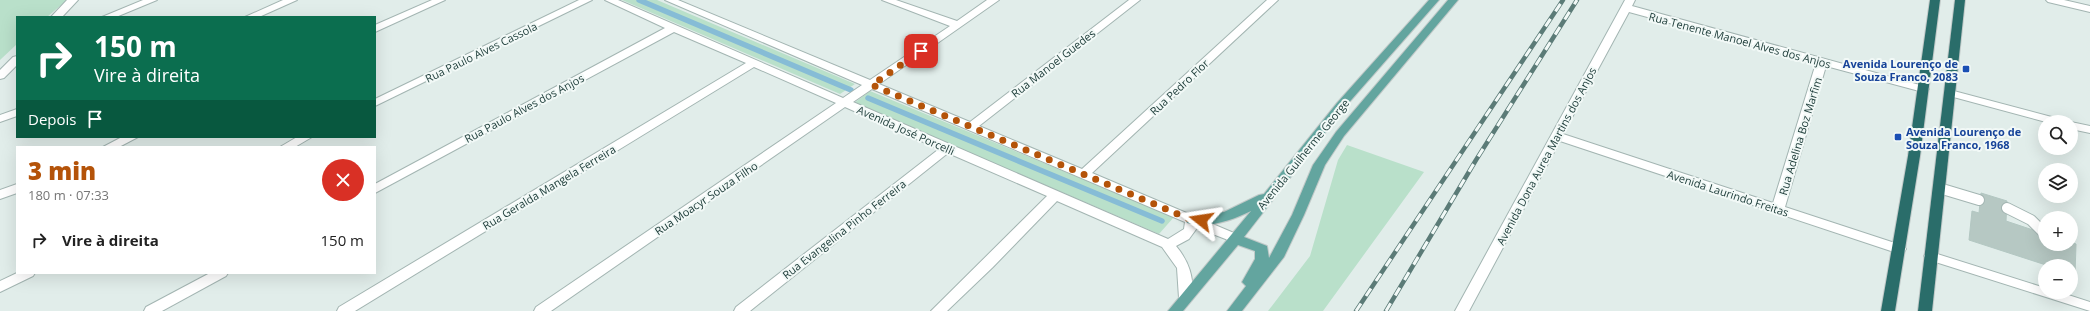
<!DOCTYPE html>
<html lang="pt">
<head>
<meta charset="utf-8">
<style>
	:root { --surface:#fff; --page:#f2f2f2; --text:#222; --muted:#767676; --accent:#b45309 }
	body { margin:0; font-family:"Open Sans",sans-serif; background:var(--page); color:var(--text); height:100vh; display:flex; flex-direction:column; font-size:15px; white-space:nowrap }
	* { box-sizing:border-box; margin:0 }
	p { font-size:13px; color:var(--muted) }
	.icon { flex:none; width:22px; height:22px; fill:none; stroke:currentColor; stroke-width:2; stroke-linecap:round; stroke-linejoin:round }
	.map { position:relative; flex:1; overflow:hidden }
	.details { position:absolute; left:16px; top:146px; width:360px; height:128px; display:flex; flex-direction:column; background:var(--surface); border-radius:0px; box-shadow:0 4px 16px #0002 }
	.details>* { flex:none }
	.top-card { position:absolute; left:16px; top:16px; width:360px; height:122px; border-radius:0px; box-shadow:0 4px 16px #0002; background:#0b6e4f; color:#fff; overflow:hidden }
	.controls { position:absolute; left:2038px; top:115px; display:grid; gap:8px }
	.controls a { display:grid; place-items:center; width:40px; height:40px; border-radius:50%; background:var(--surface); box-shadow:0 4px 16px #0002; font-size:20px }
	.pin { position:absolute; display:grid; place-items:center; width:34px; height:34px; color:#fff; margin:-17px; border-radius:8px; box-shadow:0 2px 6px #0006 }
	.me { position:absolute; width:44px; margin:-22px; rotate:285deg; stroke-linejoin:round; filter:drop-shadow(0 0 3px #0008) }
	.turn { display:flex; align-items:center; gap:14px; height:84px; padding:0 12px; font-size:18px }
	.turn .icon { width:52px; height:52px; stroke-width:2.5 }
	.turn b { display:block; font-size:28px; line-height:34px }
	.then { display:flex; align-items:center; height:38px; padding:0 12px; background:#0003; gap:8px; font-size:15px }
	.round { display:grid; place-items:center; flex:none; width:42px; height:42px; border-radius:21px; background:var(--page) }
	.headline { display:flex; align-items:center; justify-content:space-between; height:68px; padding:0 12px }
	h1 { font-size:24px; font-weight:800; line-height:30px; color:var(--accent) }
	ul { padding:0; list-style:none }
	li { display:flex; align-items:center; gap:12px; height:52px; padding:0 12px }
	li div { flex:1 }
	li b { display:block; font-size:15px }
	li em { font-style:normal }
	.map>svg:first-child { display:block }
</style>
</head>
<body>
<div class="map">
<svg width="2090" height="311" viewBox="0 0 2090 311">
	<rect width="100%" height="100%" fill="#e1edea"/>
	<g fill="#b9e0ca">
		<polygon points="0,0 67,0 47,17 17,17 17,44 0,60"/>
		<polygon points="622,0 657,0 855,84 840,94"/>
		<polygon points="870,91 1174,217 1159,234 854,103"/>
		<polygon points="1347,145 1424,172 1323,311 1268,311 1310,256 1338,160"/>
	</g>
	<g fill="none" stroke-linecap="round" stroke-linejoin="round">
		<g stroke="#86bcd6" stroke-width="5.5">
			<polyline points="639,0 851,90"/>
			<polyline points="868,98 1162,221"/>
		</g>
	</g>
	<polygon fill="#b6c8c3" stroke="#b3c7c2" points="1981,193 2007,201 2006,221 2045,234 2045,244 2071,244 2071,242 2076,244 2075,275 2071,273 2071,266 2049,266 1969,240 1972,211 1979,213"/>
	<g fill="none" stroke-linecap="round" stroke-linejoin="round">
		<defs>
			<g id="lane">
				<polyline points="1939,188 1979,200"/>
				<polyline points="2007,208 2031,220 2045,234"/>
			</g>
			<g id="street">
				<polygon points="67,0 78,0 62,17 51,17"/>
				<polygon points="143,0 157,0 116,17 102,17"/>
				<polygon points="283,0 297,0 259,17 245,17"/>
				<polygon points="432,0 445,0 375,32 375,25"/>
				<polygon points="579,0 592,0 375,106 375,99"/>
				<path d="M605,0H618L843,98L862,85L665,0H678L870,80L950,26L882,0H896L957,21L987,0H999L879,84L970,122L1129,0H1140L979,126L1082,169L1267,0H1278L1092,173L1241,236L1243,239L1241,242L1236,243L1197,228L1189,239L1176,246C1190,263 1193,276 1193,298L1191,301H1181L1179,298L1177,268L1162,247L1057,201L993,267L947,311H931L1047,196L948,153L750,311H734L736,307L939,149L845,107L551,311H534L536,307L836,103L754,67L355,311H337L339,307L746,63L674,32L375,193V184L665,28ZM872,89L1185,222L1184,229L1168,239L853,102Z"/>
				<path d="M1625,0H1635L1632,6L1927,87L1929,89L1923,92L1826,66L1785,207L1904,246L1906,249L1904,252H1894L1560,141L1469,311H1455ZM1629,12L1816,63L1773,203L1563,134Z"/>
				<polygon points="2046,0 2064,0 2090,6 2090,12 2048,2"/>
				<polygon points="17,56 17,65 4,78 0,79 0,70 13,57"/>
				<polygon points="1950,90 2063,120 2065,122 2046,122 1946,95 1944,93 1946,91"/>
				<polygon points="17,109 17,116 0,122 0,115"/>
				<polygon points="2069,122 2071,122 2090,126 2090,133 2071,129 2071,122"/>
				<polygon points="122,137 138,137 119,147 103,147"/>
				<polygon points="297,137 312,137 295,147 280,147"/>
				<polygon points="17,184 17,193 0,199 0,190"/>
				<polygon points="1931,252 2045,288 2045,292 2059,292 2090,302 2090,311 1926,259 1924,256 1926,253"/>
				<polygon points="17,273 35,273 33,276 0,292 0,281"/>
				<polygon points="210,273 228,273 226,276 162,311 144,311 146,307"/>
			</g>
			<path id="primary" d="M1429,0H1439L1345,107L1244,237L1267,246L1269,258L1292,215L1313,165L1336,132L1448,0H1458L1344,136L1325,165L1304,215L1284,257L1242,311H1227L1246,286L1242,282L1255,259V251L1238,245L1183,311H1168L1251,211C1233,220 1208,229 1187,223L1186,220L1187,217L1224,212L1259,195L1264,194L1337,103Z"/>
			<g id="highway">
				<polygon points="1930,0 1940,0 1920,156 1895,311 1881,311 1908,156"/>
				<polygon points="1955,0 1965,0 1932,311 1918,311"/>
			</g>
		</defs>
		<use href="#lane" stroke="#a3b5b2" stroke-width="12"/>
		<use href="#street" stroke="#a3b5b2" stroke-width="2"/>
		<use href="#primary" stroke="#c1c9c8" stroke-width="2"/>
		<use href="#highway" stroke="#c1c9c8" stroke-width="2"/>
		<use href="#lane" stroke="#fff" stroke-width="10"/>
		<use href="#street" fill="#fff" fill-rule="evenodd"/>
		<use href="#primary" fill="#63a59f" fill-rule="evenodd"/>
		<use href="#highway" fill="#2a6d6a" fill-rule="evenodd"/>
		<defs>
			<g id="rail">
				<polyline points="1356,311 1563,0"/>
				<polyline points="1386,311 1476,160 1577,0"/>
			</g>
		</defs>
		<use href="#rail" stroke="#5b7b77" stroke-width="4.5"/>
		<use href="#rail" stroke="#f2f9f7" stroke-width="3" stroke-dasharray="9" stroke-linecap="butt"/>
	</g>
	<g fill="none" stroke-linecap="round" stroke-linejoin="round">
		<polyline stroke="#b45309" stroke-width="7" stroke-dasharray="0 12.6" points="921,51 872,85 1192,220 1201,220"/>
	</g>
	<g fill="#1a4fb4" stroke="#f2f9f7" stroke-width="1.5">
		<rect x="1962" y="65" width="8" height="8" rx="2"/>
		<rect x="1894" y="133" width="8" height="8" rx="2"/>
	</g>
	<g text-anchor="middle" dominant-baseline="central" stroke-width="4" stroke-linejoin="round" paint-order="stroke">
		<g font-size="11" fill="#203f3c" stroke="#f2f9f7">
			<text transform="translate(1740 40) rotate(15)">Rua Tenente Manoel Alves dos Anjos</text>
			<text transform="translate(481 52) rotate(-26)">Rua Paulo Alves Cassola</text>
			<text transform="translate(1053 63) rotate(-38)">Rua Manoel Guedes</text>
			<text transform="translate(1179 87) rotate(-43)">Rua Pedro Flor</text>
			<text transform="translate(524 108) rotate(-28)">Rua Paulo Alves dos Anjos</text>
			<text transform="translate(906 130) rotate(24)">Avenida José Porcelli</text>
			<text transform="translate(1800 136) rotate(-73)">Rua Adelina Boz Marfim</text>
			<text transform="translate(1303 154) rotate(-51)">Avenida Guilherme George</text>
			<text transform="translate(1546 156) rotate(-62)">Avenida Dona Aurea Martins dos Anjos</text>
			<text transform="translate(549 187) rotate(-31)">Rua Geralda Mangela Ferreira</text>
			<text transform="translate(1728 193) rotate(18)">Avenida Laurindo Freitas</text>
			<text transform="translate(706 198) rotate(-34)">Rua Moacyr Souza Filho</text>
			<text transform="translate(844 229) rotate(-38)">Rua Evangelina Pinho Ferreira</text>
		</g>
		<g font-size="11" font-weight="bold" fill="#164399" stroke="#f2f9f7" text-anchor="end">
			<text x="1958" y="63">Avenida Lourenço de<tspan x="1958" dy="13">Souza Franco, 2083</tspan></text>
			<text x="1906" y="131" text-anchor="start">Avenida Lourenço de<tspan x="1906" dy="13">Souza Franco, 1968</tspan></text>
		</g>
	</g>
</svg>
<div class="controls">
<a><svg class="icon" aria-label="search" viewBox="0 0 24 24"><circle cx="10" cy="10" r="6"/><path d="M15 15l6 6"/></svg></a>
<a><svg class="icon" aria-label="layers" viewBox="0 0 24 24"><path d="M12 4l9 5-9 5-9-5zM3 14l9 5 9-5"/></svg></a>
<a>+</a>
<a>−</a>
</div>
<div class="pin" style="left:921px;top:51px;background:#d93025"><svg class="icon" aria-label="arrive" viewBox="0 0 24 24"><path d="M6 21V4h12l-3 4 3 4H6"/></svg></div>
<svg class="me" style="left:1201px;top:220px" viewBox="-20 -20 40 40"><path d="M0-17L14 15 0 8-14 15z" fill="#b45309" stroke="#fff" stroke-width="4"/></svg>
<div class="top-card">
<div class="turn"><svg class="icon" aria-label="right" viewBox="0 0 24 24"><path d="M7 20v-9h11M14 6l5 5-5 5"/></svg><div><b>150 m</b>Vire à direita</div></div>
<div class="then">Depois<svg class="icon" aria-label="arrive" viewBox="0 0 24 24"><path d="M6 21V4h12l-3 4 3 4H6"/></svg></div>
</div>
<section class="details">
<div class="headline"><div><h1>3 min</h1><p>180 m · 07:33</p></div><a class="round" style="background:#d93025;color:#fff"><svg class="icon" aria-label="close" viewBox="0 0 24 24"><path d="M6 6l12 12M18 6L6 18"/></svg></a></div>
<ul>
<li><svg class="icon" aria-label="right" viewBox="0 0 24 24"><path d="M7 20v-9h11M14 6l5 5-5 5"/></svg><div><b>Vire à direita</b></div><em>150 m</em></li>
</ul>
</section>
</div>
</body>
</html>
